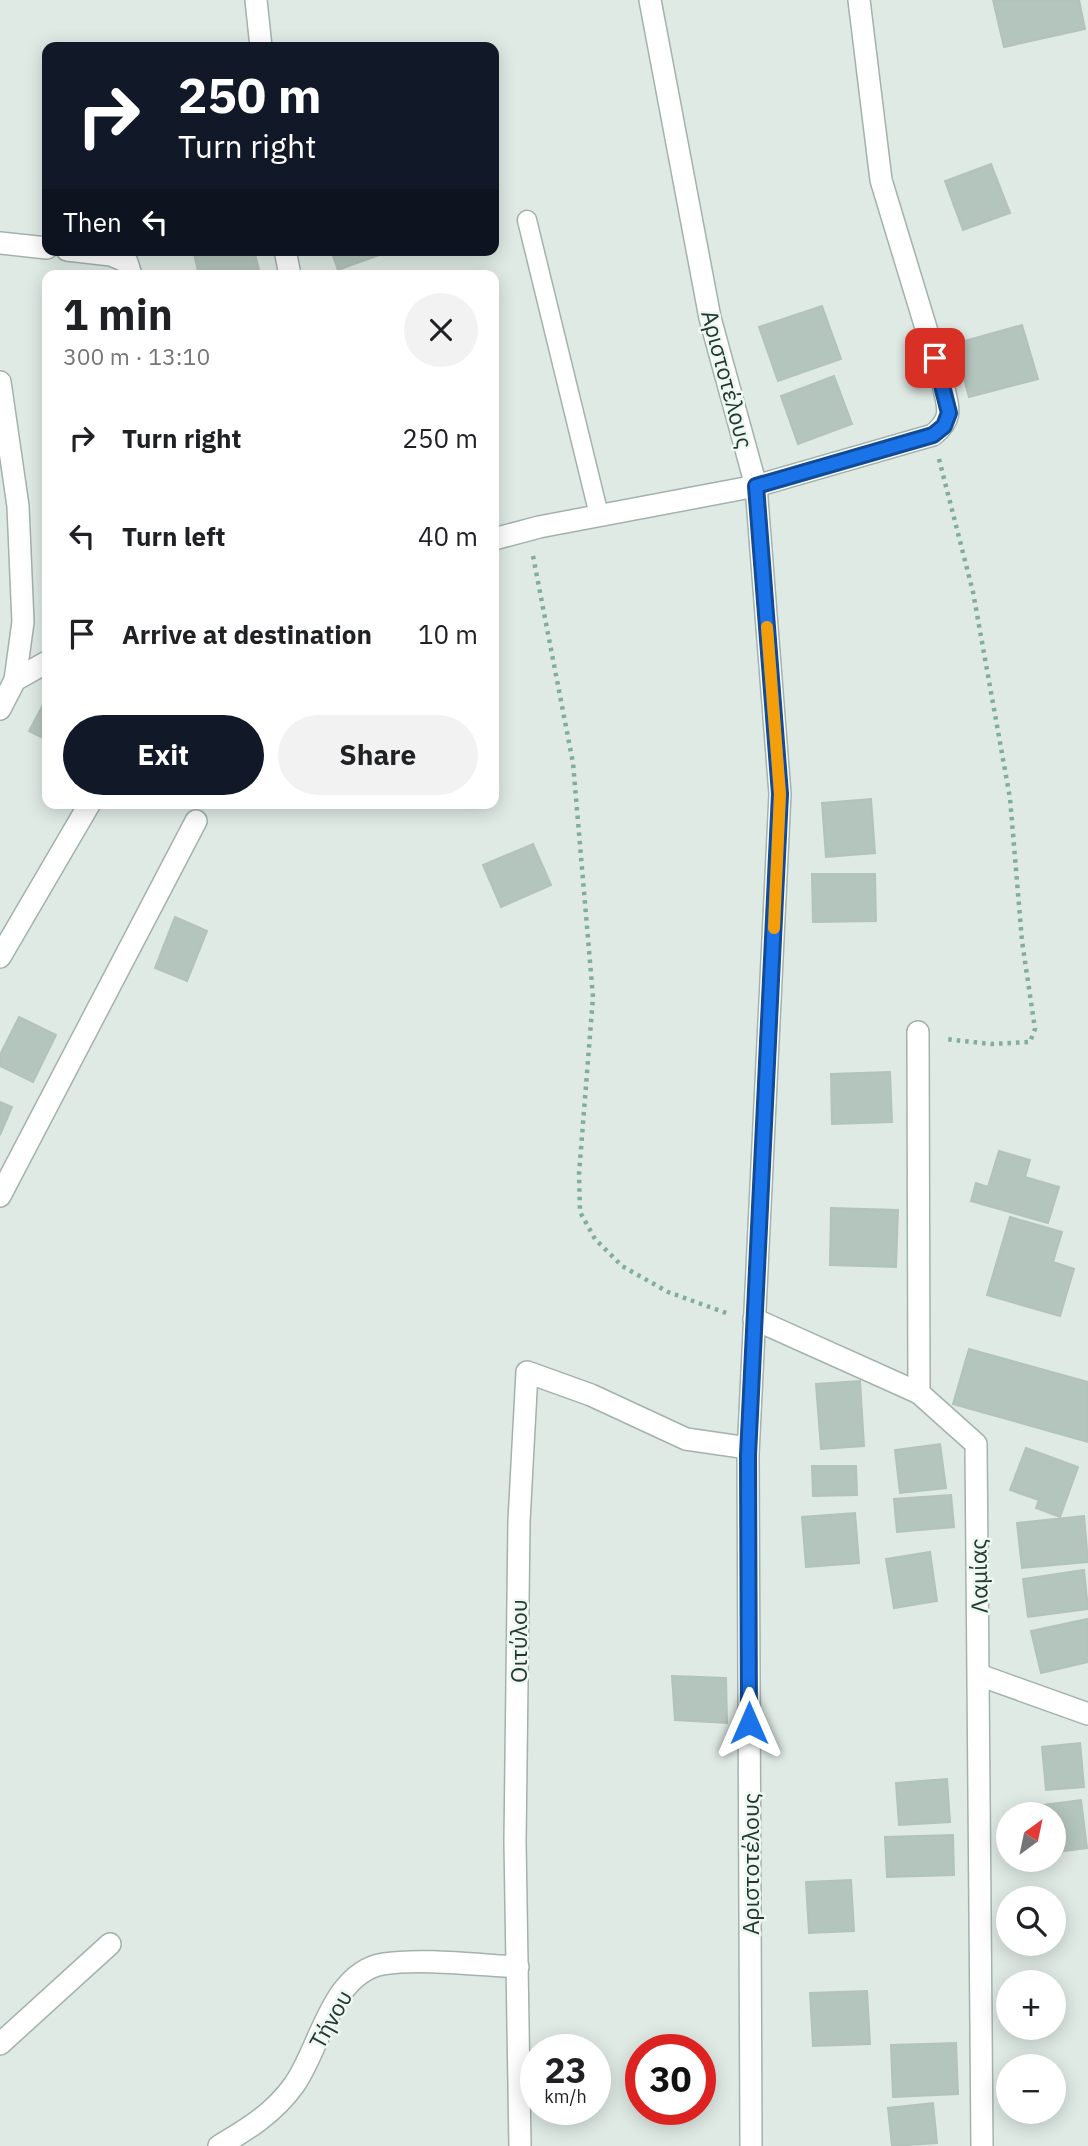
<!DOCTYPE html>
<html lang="en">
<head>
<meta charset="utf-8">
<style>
	:root { --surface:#fff; --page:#f2f2f2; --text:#202124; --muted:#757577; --accent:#111827 }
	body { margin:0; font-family:"IBM Plex Sans",sans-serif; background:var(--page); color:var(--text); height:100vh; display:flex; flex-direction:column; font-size:26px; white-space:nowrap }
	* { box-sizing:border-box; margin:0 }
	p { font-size:23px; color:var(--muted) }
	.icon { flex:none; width:38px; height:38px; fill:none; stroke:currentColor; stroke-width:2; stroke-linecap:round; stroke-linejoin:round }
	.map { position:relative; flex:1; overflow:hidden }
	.side { position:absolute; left:42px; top:270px; width:457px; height:539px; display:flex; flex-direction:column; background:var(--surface); border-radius:14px; box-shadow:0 4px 18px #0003 }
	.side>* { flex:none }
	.hud { position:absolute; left:42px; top:42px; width:457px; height:214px; border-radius:14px; box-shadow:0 4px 18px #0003; background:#111827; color:#fff; overflow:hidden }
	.needle { width:46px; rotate:33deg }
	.fabs { position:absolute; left:996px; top:1802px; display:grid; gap:14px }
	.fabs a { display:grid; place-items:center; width:70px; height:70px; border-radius:50%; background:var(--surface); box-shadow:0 4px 18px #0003; font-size:35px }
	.speed { position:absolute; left:520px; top:2034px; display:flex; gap:14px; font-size:35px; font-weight:700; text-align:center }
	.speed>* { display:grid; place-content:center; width:91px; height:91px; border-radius:50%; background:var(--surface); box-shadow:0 4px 18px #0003; line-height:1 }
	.speed small { font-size:18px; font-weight:400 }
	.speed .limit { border:10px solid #d22; background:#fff; color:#111 }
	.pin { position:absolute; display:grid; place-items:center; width:60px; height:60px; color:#fff; margin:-30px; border-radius:14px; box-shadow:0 4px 10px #0006 }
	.me { position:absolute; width:77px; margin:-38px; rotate:0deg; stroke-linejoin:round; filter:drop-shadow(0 0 5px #0008) }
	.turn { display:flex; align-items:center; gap:24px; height:147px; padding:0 21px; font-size:32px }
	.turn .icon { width:91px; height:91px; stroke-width:2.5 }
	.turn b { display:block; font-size:49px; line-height:60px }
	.then { display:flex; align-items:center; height:66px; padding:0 21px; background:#0003; gap:14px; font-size:26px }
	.round { display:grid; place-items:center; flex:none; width:74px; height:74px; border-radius:37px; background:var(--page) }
	.overview { display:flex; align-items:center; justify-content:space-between; height:119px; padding:0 21px }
	h1 { font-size:42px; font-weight:700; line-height:52px }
	.cta { display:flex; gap:14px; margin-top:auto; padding:14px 21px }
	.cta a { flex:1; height:80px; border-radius:42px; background:var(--accent); color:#fff; font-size:28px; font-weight:700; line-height:80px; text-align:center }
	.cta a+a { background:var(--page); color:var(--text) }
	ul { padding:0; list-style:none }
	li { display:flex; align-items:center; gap:21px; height:98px; padding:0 21px }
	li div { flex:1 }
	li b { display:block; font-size:26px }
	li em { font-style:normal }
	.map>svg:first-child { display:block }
</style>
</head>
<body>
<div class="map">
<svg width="1088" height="2146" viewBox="0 0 1088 2146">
	<rect width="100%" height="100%" fill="#dfeae5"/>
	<g fill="#b4c5bd" stroke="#b2c3bb" stroke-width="2">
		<polygon points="993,0 1079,0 1085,29 1004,47"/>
		<polygon points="991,164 1010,213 963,230 945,181"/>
		<polygon points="193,250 254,250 259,270 236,275 199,275"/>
		<polygon points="331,250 393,250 338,270"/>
		<polygon points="822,306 841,359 778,381 759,327"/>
		<polygon points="1022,325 1038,379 969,397 954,344"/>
		<polygon points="834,376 852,424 798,444 781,396"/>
		<polygon points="46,699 47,700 47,740 29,731"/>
		<polygon points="871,799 875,853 826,857 822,803"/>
		<polygon points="533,844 551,885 501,907 483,865"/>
		<polygon points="812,874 875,874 876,921 813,922"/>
		<polygon points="175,917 207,931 187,981 155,968"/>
		<polygon points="19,1017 56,1035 33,1082 0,1066 0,1055"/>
		<polygon points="890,1072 892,1122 832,1124 831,1074"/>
		<polygon points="0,1102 12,1107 0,1135"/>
		<polygon points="999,1151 1030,1160 1025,1177 1059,1187 1048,1223 971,1201 976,1183 988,1187"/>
		<polygon points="831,1208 898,1210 896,1267 830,1265"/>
		<polygon points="1010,1217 1062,1232 1053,1262 1074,1269 1060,1316 987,1295"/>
		<polygon points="969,1349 1088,1382 1088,1442 953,1404"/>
		<polygon points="860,1381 864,1446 821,1449 816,1384"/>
		<polygon points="940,1444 946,1488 900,1493 895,1450"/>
		<polygon points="1026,1448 1078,1467 1060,1517 1036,1508 1039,1500 1010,1490"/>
		<polygon points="812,1466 856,1466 857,1495 813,1496"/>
		<polygon points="951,1495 954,1527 897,1532 894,1499"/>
		<polygon points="855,1513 859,1563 806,1567 802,1517"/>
		<polygon points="1084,1516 1088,1562 1022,1568 1017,1523"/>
		<polygon points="930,1552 937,1601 894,1608 886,1559"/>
		<polygon points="1084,1570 1088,1609 1028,1617 1023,1579"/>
		<polygon points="1087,1619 1088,1662 1041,1673 1031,1631"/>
		<polygon points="672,1676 726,1678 727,1723 675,1720"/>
		<polygon points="1080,1743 1084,1787 1046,1790 1042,1747"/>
		<polygon points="947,1779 950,1822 899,1825 896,1783"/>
		<polygon points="1081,1800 1087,1848 1054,1852 1054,1815 1035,1815 1034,1806"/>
		<polygon points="953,1835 954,1875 887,1877 885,1837"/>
		<polygon points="851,1880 854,1931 809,1933 806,1882"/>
		<polygon points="867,1991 870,2044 813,2046 810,1993"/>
		<polygon points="956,2043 958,2094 893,2097 891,2045"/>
		<polygon points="933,2103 937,2143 892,2146 888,2108"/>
	</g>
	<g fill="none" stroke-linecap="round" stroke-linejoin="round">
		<defs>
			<polyline id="lane" points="527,220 599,515"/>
			<g id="street">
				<polyline points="256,0 261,47"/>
				<polyline points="650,0 710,318 756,486 780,794 748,1455 751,2146"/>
				<polyline points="0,243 47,248"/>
				<polyline points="67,250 111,255 127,262 131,275"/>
				<polyline points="285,250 290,275"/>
				<polyline points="0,382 18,506 23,622 15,680"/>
				<path d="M494,539L539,527L756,486L933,435C954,418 948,408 943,384L881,180L859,0"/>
				<polyline points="0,709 15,680 47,662"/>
				<polyline points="0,957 90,803"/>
				<polyline points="918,1032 919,1393 976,1444 982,2146"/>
				<polyline points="0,1196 196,821"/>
				<polyline points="754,1319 919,1393"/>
				<polyline points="979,1675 1088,1714"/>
				<polyline points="0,2044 110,1944"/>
				<path d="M219,2146C248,2129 274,2113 294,2085C320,2049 331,1973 383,1964C422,1958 478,1965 518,1967"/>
				<polyline points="520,2146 515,1842 519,1521 527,1372 591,1395 686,1439 748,1448"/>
			</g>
		</defs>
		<use href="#lane" stroke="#a2b2ac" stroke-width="21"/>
		<use href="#street" stroke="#a2b2ac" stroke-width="24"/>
		<g stroke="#80ad9d" stroke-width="4.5" stroke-dasharray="3.5 5" stroke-linecap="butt">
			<polyline points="939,459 973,592 1010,798 1022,941 1035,1029 1030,1042 991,1044 945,1039"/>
			<polyline points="533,556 573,763 593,997 579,1174 580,1212 595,1239 622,1266 668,1292 729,1314"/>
		</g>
		<use href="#lane" stroke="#fff" stroke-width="18"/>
		<use href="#street" stroke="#fff" stroke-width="21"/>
	</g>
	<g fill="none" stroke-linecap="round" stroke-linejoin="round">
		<defs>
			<polyline id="route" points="749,1723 748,1455 780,794 756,486 933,435 944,426 949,413 935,358"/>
		</defs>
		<use href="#route" stroke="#114b97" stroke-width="18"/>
		<use href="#route" stroke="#1a73e8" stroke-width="12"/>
		<polyline stroke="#f59e0b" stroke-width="12" points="767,627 780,794 774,928"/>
	</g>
	<g text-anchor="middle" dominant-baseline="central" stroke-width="5" stroke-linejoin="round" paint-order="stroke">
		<g font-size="23" fill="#203a32" stroke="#eff7f3">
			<text transform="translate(728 379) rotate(75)">Αριστοτέλους</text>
			<text transform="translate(978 1576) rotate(-91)">Λαμίας</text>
			<text transform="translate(518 1641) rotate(-90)">Οιτύλου</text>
			<text transform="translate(750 1864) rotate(-90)">Αριστοτέλους</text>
			<text transform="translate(330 2019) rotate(-61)">Τήνου</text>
		</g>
	</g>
</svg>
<div class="fabs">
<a><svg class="needle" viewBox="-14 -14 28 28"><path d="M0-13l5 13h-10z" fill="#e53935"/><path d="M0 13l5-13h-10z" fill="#757577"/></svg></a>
<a><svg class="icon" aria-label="search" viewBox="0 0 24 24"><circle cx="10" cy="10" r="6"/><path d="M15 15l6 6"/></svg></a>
<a>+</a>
<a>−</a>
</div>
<div class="speed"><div>23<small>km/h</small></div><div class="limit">30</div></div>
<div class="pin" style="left:935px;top:358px;background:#d93025"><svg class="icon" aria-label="arrive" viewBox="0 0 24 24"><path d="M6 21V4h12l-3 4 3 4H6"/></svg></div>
<svg class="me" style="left:749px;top:1723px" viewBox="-20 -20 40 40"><path d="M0-17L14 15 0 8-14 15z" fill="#1a73e8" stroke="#fff" stroke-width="4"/></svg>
<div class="hud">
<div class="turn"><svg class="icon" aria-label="right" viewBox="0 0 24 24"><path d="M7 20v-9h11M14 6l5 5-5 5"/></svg><div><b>250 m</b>Turn right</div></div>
<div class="then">Then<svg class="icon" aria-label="left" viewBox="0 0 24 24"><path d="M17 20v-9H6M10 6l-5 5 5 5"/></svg></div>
</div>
<section class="side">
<div class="overview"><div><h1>1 min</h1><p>300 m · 13:10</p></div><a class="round"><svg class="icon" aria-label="close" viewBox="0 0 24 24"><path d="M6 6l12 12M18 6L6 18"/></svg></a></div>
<ul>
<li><svg class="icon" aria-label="right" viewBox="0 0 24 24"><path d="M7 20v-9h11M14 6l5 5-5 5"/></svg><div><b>Turn right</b></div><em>250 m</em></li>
<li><svg class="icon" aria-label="left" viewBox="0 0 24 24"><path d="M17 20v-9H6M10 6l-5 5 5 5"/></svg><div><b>Turn left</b></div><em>40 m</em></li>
<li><svg class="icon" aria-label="arrive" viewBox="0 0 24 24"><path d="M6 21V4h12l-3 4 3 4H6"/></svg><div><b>Arrive at destination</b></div><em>10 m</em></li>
</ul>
<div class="cta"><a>Exit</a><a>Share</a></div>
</section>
</div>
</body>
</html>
